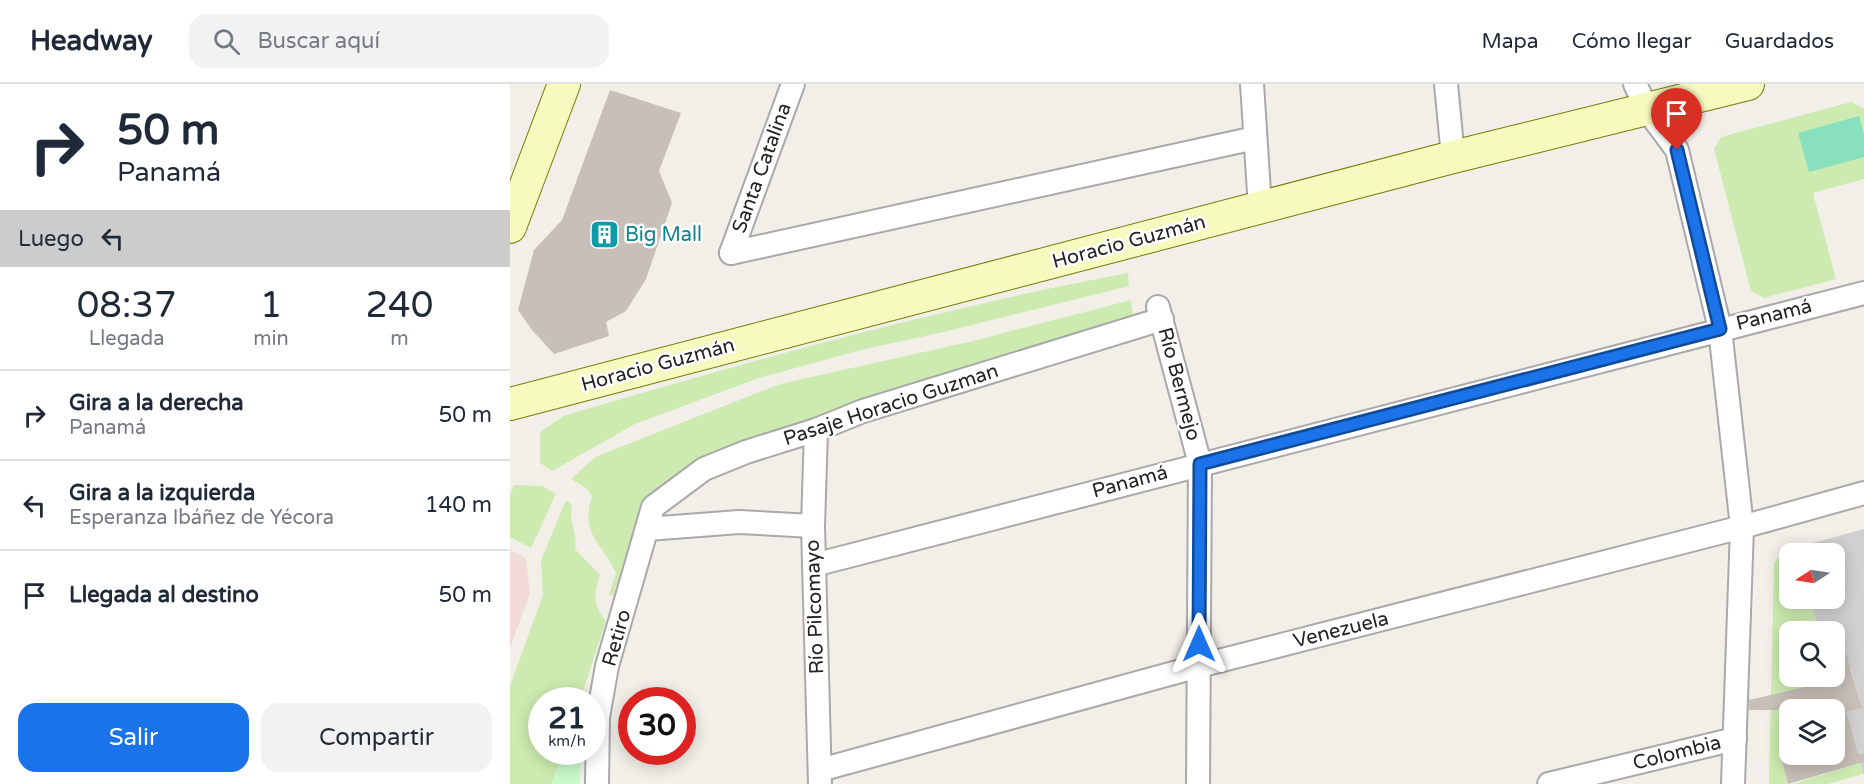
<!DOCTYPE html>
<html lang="es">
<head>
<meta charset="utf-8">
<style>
	:root { --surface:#fff; --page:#f2f2f3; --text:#1f2937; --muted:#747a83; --line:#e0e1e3; --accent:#1a73e8 }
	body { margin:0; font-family:"Varela Round",sans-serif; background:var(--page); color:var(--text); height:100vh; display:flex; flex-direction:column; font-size:22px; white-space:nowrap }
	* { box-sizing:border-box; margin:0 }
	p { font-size:20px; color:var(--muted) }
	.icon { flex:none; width:33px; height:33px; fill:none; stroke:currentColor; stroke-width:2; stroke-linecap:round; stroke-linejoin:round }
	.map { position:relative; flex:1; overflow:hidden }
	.panel { display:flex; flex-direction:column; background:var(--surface); width:510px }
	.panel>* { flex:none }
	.banner { background:#fff; color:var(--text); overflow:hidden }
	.needle { width:39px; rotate:258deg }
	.tools { position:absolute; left:1269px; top:459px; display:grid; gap:12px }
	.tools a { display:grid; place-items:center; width:66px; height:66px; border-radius:12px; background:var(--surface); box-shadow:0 3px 15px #0003; font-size:30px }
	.speed { position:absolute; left:18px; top:603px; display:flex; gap:12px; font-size:30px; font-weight:700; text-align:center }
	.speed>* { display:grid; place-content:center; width:78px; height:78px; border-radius:50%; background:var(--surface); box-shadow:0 3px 15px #0003; line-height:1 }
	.speed small { font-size:15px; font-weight:400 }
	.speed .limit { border:9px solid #d22; background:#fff; color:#111 }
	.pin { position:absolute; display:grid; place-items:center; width:51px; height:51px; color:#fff; margin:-62px -26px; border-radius:50% 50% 50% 0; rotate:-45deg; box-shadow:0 0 6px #0007 }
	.pin .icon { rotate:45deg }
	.me { position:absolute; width:66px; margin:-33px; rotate:0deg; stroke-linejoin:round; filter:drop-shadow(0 0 4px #0008) }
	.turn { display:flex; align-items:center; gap:21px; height:126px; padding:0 18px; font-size:27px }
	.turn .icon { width:78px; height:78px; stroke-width:2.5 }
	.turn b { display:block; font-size:42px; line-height:51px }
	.then { display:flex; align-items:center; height:57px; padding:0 18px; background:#0003; gap:12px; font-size:22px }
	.eta { display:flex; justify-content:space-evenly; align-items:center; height:102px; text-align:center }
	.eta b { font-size:36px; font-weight:600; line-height:42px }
	.primary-button { display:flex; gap:12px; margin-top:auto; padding:12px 18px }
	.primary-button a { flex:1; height:69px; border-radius:18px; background:var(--accent); color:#fff; font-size:24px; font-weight:600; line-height:69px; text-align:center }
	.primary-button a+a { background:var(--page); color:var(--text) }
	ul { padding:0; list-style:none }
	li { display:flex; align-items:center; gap:18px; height:90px; padding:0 18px; border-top:2px solid var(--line) }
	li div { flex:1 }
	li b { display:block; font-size:22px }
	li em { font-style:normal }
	header { display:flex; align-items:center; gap:36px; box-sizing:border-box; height:84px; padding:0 30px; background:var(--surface); border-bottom:2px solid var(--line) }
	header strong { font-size:28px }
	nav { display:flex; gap:33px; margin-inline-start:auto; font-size:21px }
	.search { width:420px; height:54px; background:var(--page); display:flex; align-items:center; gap:15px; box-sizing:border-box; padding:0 21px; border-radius:18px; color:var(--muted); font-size:22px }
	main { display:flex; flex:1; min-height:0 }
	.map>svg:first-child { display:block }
</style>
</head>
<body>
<header>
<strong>Headway</strong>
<div class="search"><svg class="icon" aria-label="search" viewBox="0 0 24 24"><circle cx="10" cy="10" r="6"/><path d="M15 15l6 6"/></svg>Buscar aquí</div>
<nav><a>Mapa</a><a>Cómo llegar</a><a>Guardados</a></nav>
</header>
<main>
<section class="panel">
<div class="banner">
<div class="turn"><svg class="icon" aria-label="right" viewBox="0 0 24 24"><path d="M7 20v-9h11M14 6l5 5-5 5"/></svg><div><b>50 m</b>Panamá</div></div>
<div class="then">Luego<svg class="icon" aria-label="left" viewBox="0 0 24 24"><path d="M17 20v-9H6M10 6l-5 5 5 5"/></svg></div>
</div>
<div class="eta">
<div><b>08:37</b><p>Llegada</p></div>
<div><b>1</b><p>min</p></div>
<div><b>240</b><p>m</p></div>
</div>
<ul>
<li><svg class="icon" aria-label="right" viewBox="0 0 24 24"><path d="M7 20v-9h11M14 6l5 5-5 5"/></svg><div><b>Gira a la derecha</b><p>Panamá</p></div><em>50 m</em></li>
<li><svg class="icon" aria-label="left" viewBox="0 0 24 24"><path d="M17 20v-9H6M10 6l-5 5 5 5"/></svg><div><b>Gira a la izquierda</b><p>Esperanza Ibáñez de Yécora</p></div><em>140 m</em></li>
<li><svg class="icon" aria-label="arrive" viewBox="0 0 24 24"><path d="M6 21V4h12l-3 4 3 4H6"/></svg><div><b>Llegada al destino</b></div><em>50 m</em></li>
</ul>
<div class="primary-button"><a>Salir</a><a>Compartir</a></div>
</section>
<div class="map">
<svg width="1354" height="700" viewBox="0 0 1354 700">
	<rect width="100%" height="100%" fill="#f2efe9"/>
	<polygon fill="#f2dad9" points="0,466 16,474 20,509 0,564"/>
	<polygon fill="#d0d0d0" points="1354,445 1354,690 1353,690 1337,628 1352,624 1341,584 1325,588 1324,548 1308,547 1300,515 1324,514 1324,470 1289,469 1288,463"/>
	<g fill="#cdebb0">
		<polygon points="1341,18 1354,25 1354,95 1303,109 1326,195 1254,214 1241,207 1204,65 1211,53"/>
		<path d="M618,189L619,202L434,248L355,265L249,294L125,340L42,387L30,379V348L53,332C239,277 426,225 618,189Z"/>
		<path d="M621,216L623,231L255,350L196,373L138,411L103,512L99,510L106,489C91,457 70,451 82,412L76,404L61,395L85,373L270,300L463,257Z"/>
		<polygon points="4,401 32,402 46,410 21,464 0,453 0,411"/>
		<path d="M56,416L62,421C58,437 68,449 65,465L90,491C84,511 82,519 96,537L70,616H32V668H52L42,700H0V602L33,511L31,476Z"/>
		<polygon points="1288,463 1289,469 1280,470 1280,514 1300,515 1308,547 1280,548 1280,592 1292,593 1295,603 1269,609 1274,637 1279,636 1279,669 1270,672 1278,700 1259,700 1264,479 1274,467"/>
		<polygon points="1350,679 1353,690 1318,700 1284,700"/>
	</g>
	<polygon fill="#c8facc" points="52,668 71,668 70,700 42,700"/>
	<polygon fill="#88e0be" points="1349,32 1354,50 1354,73 1299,88 1288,49"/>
	<g fill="#c7bfb8">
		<polygon points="100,6 171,29 149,87 162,119 136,195 116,227 96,238 99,252 44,270 22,246 8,226 24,166 52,136"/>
		<polygon points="1324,549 1330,549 1352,624 1337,628 1348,670 1354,670 1354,678 1278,700 1270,670 1324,670 1324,626 1239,626 1239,616 1295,603 1292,592 1324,592"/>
	</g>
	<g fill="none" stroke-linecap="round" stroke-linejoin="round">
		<defs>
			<g id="street">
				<polyline points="742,0 750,124"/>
				<polyline points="936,0 943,73"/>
				<polyline points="1125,0 1138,27 1167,66 1210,245 1232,443 1223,700"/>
				<polyline points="221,169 745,54"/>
				<polyline points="221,169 283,0"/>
				<polyline points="648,223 690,380 688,700"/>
				<polyline points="306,346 303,442 310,700"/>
				<polyline points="137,445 229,438 303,442"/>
				<polyline points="304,481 1354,209"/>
				<polyline points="310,686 689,582 1232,443 1354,409"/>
				<polyline points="87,700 88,633 97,582 143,423 194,385 236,368 306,346 353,327 652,235"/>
				<polyline points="1039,700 1225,655"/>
			</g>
			<g id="secondary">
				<polyline points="0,143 54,0"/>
				<polyline points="0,320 943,73 1238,0"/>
			</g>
		</defs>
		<use href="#street" stroke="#a9a9a9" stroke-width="26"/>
		<use href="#secondary" stroke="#707d05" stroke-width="34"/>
		<use href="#street" stroke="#fff" stroke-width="22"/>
		<use href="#secondary" stroke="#f7fabf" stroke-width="32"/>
	</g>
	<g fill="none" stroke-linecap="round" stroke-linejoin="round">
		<defs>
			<polyline id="route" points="689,560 690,380 1210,245 1167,66"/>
		</defs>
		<use href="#route" stroke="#114b97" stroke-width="15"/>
		<use href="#route" stroke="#1a73e8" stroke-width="10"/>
	</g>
	<defs>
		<symbol id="building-square" viewBox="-11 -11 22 22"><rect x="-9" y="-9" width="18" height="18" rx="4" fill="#0f9aa8" stroke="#fff"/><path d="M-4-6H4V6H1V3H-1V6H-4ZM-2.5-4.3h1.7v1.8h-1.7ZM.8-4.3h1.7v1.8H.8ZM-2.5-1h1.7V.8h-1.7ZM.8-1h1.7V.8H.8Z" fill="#fff"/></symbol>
	</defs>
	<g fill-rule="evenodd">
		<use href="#building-square" x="78" y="134" width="33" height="33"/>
	</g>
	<g text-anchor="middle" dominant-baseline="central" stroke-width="5" stroke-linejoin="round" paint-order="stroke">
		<g font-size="20" fill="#222" stroke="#fff">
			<text transform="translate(252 84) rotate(-70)">Santa Catalina</text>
			<text transform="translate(619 158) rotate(-15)">Horacio Guzmán</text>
			<text transform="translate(1264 231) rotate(-14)">Panamá</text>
			<text transform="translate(148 281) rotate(-15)">Horacio Guzmán</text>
			<text transform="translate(669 300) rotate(75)">Río Bermejo</text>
			<text transform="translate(381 321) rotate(-18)">Pasaje Horacio Guzman</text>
			<text transform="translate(620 398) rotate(-15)">Panamá</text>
			<text transform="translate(305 523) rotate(-92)">Río Pilcomayo</text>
			<text transform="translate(831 546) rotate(-14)">Venezuela</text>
			<text transform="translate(107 554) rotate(-74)">Retiro</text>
			<text transform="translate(1167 669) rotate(-14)">Colombia</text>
		</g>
		<g font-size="20" fill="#0d838f" stroke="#fff" text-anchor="start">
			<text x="115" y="151">Big Mall</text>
		</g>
	</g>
</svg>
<div class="tools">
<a><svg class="needle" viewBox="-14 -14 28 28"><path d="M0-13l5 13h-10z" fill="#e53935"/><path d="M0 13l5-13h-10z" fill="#747a83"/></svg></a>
<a><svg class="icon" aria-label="search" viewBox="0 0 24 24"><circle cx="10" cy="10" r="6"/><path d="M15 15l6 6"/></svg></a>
<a><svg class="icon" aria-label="layers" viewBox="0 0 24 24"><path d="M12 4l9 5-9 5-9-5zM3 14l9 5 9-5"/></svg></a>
</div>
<div class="speed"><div>21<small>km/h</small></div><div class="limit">30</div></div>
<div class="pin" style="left:1167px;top:66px;background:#d93025"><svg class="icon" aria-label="arrive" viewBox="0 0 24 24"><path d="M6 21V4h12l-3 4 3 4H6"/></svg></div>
<svg class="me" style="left:689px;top:560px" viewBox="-20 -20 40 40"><path d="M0-17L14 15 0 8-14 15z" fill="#1a73e8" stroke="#fff" stroke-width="4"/></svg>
</div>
</main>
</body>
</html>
